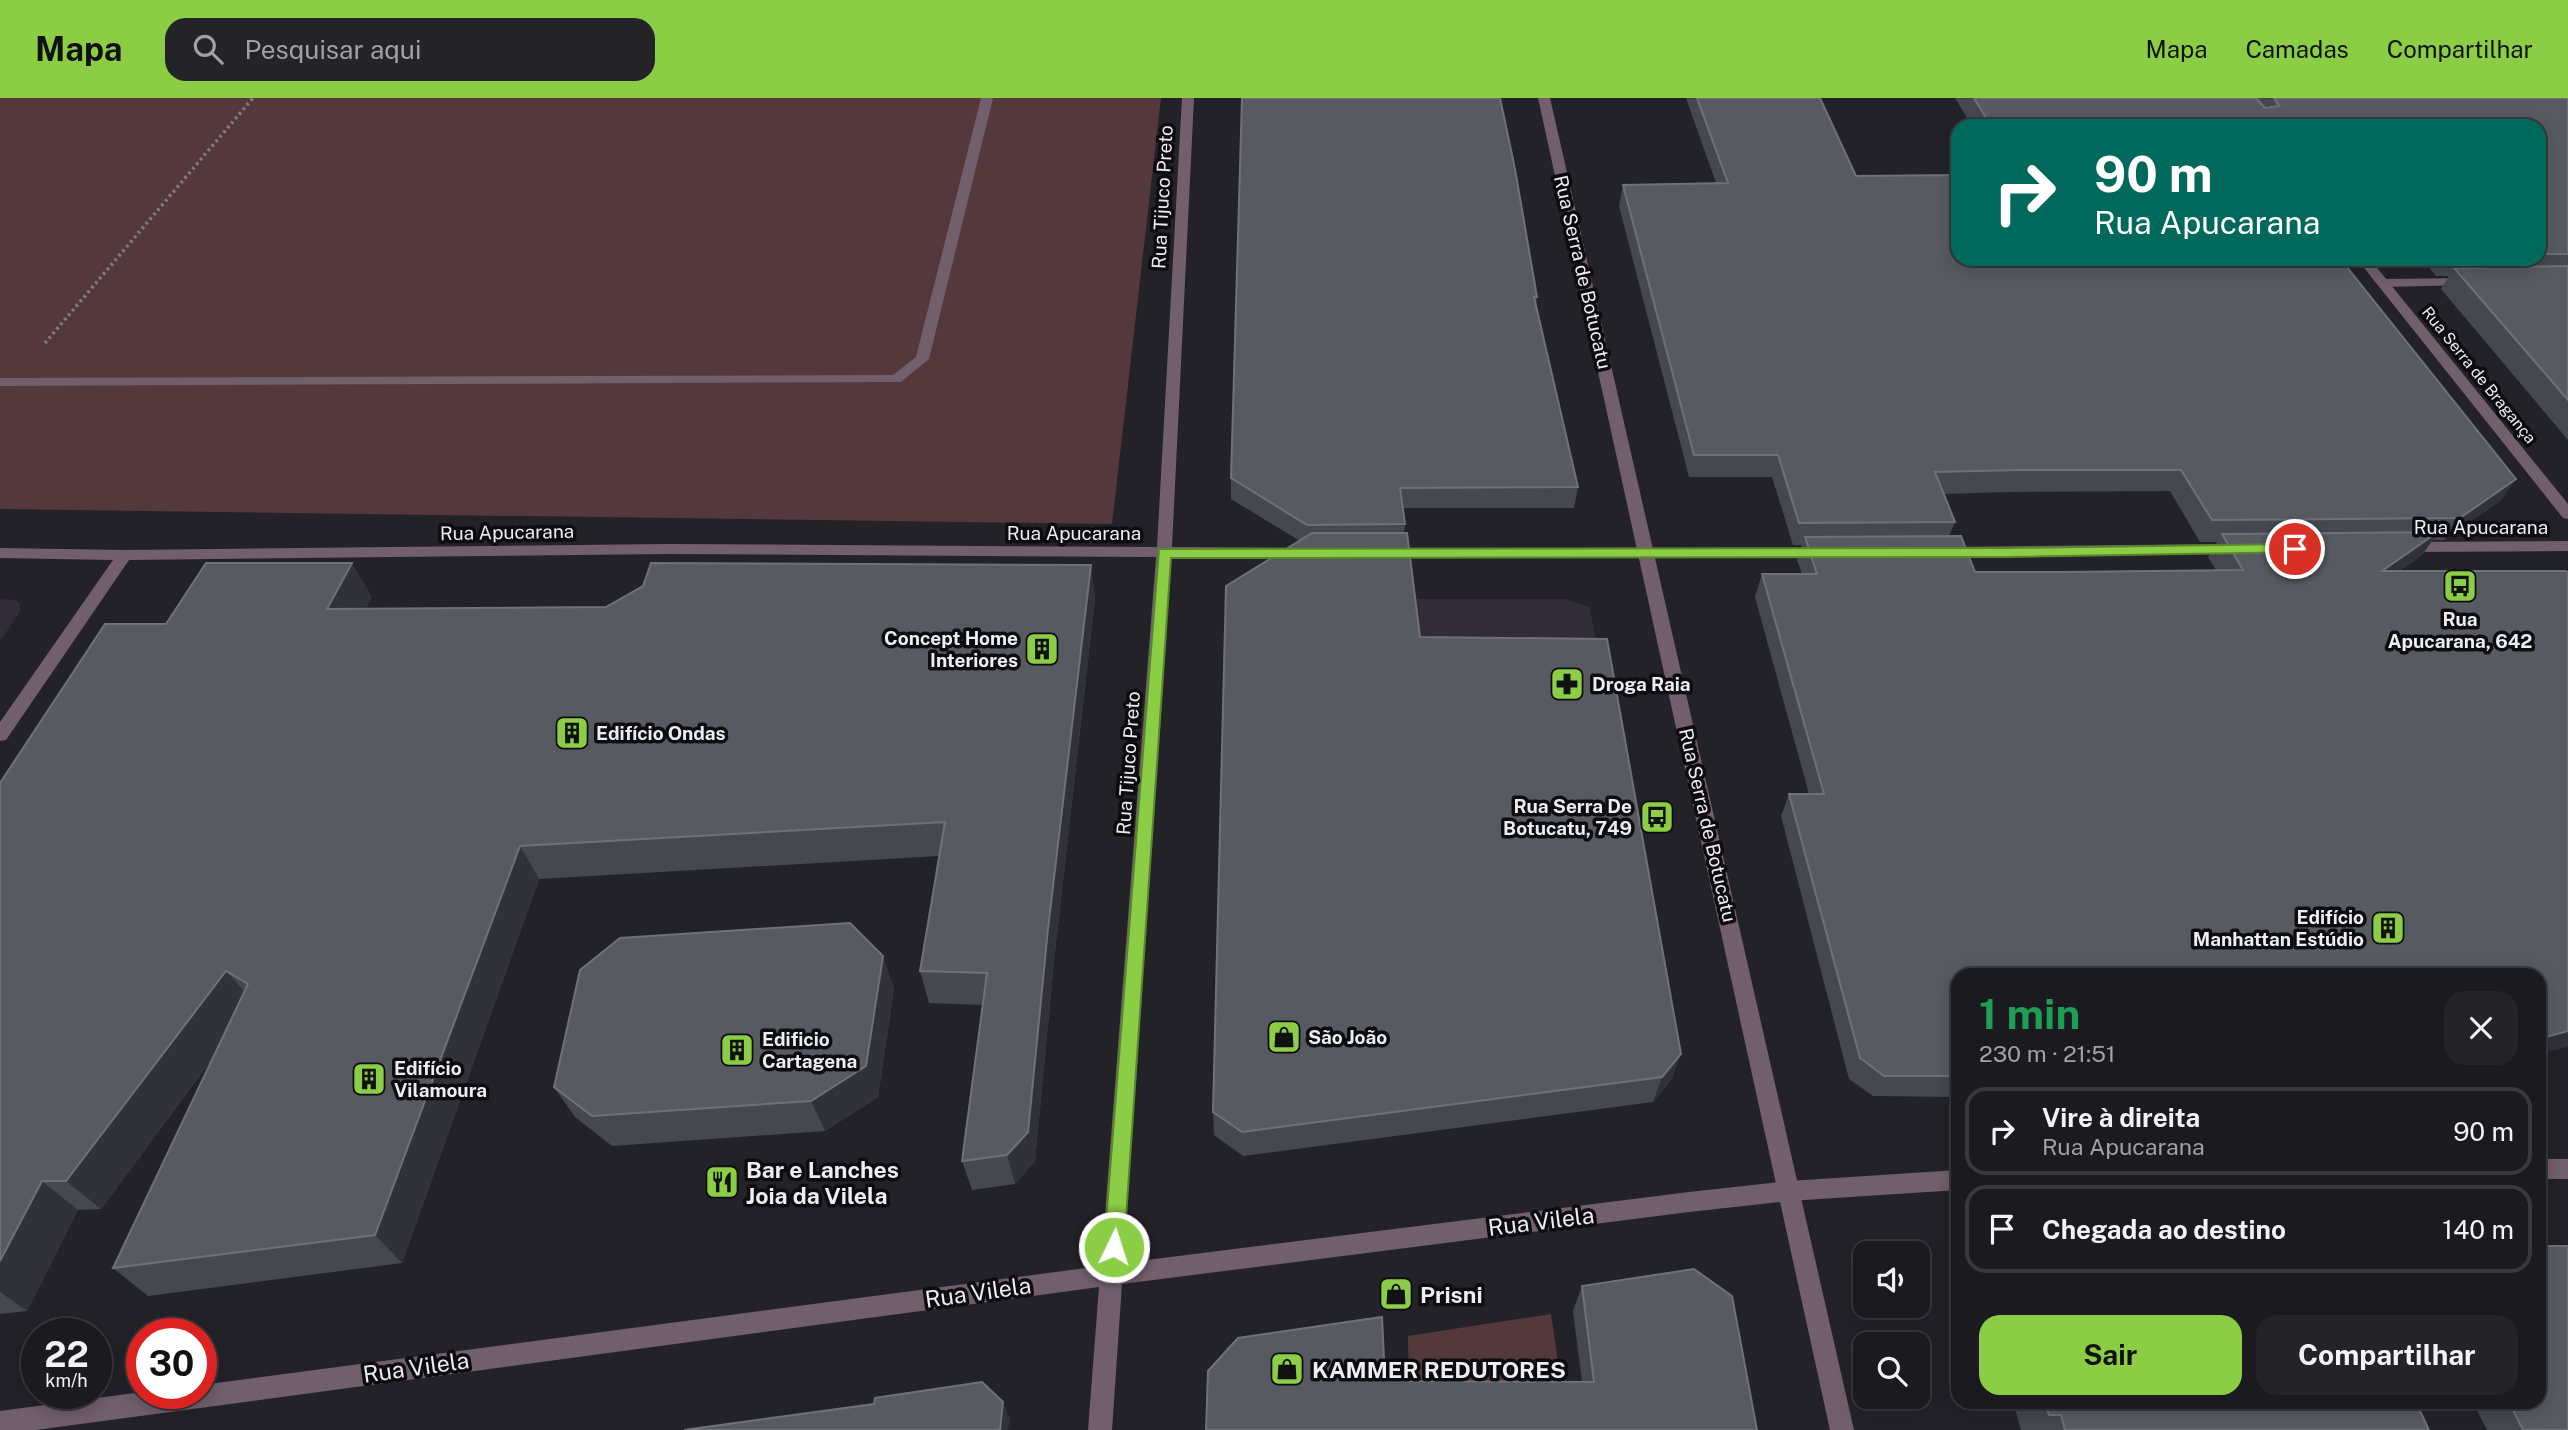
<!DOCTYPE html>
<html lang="pt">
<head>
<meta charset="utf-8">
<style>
	:root { --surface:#1b1a1f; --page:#242328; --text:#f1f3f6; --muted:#a0a1a4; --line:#39383d; --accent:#8bce46 }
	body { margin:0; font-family:"Public Sans",sans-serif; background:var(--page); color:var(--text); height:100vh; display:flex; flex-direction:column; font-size:26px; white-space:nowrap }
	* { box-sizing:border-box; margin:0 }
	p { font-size:23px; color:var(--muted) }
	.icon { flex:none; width:38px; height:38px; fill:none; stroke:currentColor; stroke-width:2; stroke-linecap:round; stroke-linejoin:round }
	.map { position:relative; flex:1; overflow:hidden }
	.details { position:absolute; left:1951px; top:870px; width:595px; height:441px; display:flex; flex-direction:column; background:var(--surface); border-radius:21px; box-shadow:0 4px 18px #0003,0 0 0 2px var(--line) }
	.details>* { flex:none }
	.hud { position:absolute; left:1951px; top:21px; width:595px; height:147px; border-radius:21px; box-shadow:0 4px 18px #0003,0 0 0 2px var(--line); background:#00695c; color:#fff; overflow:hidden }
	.buttons { position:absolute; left:1853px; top:1143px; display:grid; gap:14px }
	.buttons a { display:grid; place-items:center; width:77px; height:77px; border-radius:14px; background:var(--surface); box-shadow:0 4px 18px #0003,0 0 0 2px var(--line); font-size:35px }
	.speed { position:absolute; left:21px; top:1220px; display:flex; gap:14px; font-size:35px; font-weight:700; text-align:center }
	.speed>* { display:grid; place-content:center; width:91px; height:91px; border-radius:50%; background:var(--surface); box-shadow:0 4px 18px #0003,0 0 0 2px var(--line); line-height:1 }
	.speed small { font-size:18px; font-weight:400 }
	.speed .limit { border:10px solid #d22; background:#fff; color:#111 }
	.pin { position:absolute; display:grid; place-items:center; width:60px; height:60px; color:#fff; margin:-30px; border:4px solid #fff; border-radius:50%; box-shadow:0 2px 7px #0007 }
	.me { position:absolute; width:77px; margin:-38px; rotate:4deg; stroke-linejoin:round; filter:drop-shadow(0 0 5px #0008) }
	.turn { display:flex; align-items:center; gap:24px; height:147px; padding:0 28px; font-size:32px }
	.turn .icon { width:91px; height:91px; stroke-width:2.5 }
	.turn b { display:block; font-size:49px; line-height:60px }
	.round { display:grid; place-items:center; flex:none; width:74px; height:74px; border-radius:21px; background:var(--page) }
	.summary { display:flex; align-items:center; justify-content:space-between; height:119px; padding:0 28px }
	h1 { font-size:42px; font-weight:700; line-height:52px; color:#1e9e55 }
	.cta { display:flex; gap:14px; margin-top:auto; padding:14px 28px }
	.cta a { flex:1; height:80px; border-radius:21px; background:var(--accent); color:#111; font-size:28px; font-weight:700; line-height:80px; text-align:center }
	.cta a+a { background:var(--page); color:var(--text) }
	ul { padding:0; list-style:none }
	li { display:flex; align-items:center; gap:21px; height:88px; margin:0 14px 10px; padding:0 14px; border:4px solid var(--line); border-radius:21px }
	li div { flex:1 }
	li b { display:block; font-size:26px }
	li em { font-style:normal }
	header { display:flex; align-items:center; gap:42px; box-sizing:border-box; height:98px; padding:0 35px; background:var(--accent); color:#111 }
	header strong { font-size:33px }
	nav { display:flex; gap:38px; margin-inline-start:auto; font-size:24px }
	.search { width:490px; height:63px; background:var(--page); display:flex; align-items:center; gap:18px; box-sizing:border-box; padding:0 24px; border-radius:21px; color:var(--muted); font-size:26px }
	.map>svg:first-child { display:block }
</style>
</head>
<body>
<header>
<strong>Mapa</strong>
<div class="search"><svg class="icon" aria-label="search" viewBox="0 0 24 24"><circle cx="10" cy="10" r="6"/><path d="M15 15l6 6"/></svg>Pesquisar aqui</div>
<nav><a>Mapa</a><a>Camadas</a><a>Compartilhar</a></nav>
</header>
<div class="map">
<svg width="2568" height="1332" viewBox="0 0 2568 1332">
	<rect width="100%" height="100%" fill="#242229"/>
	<g fill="#302c38">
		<polygon points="0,501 16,502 20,506 20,514 0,543"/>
		<polygon points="1410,501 1565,501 1590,509 1622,693 1422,602"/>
	</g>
	<g fill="#55383c">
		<polygon points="0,0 1161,0 1112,426 0,411"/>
		<polygon points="1551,1216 1564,1306 1409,1306 1408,1238"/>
	</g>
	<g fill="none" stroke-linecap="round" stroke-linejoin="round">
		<polyline stroke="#807e84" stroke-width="3.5" stroke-dasharray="2.5 3.5" stroke-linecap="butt" points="45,245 253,0"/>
		<polygon fill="#715f6c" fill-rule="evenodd" points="981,0 993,0 929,261 901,284 0,288 0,280 893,277 916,259"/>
		<g fill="#715f6c" fill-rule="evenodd">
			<polygon points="1182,0 1194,0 1172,449 1302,450 1310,455 1302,460 1171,459 1123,1165 1689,1094 1789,1083 1958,1072 1958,1092 1789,1103 1689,1114 1122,1186 1112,1332 1088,1332 1099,1189 36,1332 0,1332 0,1313 142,1294 201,1295 201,1287 1101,1168 1156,459 669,456 129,462 6,642 0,643 0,624 113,462 0,460 0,450 125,452 669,446 1157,449"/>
			<polygon points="2467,180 2473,184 2472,187 2383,189 2377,185 2383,181"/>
			<polygon points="2568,443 2568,453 2404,454 2396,449 2404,444"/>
			<polygon points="2236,446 2241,447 2244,451 2241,455 1946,459 1938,454 1946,449"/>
			<polygon points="1386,450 1823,450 1831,455 1823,460 1381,459 1378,455 1381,451"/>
			<rect x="2539" y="1061" width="29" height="20"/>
		</g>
		<g fill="#715f6c" fill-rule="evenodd">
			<polygon points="1538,0 1550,0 1854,1332 1830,1332"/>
			<polygon points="2357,161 2370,161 2568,406 2568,421 2563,420"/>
		</g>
	</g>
	<g fill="#464850" fill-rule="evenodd">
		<polygon points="1242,0 1537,199 1536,208 1578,389 1574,410 1403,410 1405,426 1404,435 1420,539 1672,981 1653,1004 1243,1058 1214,1037 1213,1014 1300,443 1231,401 1231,380"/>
		<path d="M1686,0H1820L1856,78L2316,168L2516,381L2500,403L2444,442H2433L2422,457L2399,473L2568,948L2539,956V877H1958V999L1873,998L1849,981L1781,718L1789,696H1809L1755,499L1762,476H1802L1797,462L1802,447H1793L1772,379H1689L1619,108L1623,87L1716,85ZM2170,393L2200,444H2217L2208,459L2216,472L1975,474L1949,438L1955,424L1943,396L2009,394Z"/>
		<polygon points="1955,0 2568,0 2568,342 2441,191 2449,178 2436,178 2422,161 2539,161 2539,28 1972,28"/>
		<polygon points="1091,467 1095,501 1054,863 1035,1063 1015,1086 972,1092 962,1063 983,907 929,905 920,873 939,758 539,781 402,1165 148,1198 113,1170 213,960 101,1111 78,1112 27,1213 0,1216 0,685 372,499 366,510 606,509"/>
		<polygon points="894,890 878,999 825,1033 612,1048 575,1019 554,989"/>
		<polygon points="1582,1188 1757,1332 1385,1283 1582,1284 1573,1213"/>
		<polygon points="2013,1304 2416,1304 2429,1332 2021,1332"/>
		<polygon points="2473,1304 2539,1304 2568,1332 2487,1332"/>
	</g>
	<g fill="#313239">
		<polygon points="2516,381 2500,403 2444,442 2460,420"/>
		<polygon points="2438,434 2422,457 2366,496 2382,473"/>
		<polygon points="352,465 372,499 348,545 327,511"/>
		<polygon points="1091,467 1095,501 1054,863 1035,1063 1015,1086 1007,1057"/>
		<polygon points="520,748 539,781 402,1165 375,1137"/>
		<polygon points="883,858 894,890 878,999 825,1033 811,1003"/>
		<polygon points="226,873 254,904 101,1111 66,1083"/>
		<polygon points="2568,933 2568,948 2539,956 2539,941"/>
		<polygon points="1681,956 1672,981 1653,1004 1662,979"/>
		<polygon points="42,1083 78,1112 27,1213 0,1194 0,1163"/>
		<polygon points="1003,1304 1010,1321 1008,1332 1000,1332"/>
	</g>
	<g fill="#585a62" stroke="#707178" stroke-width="2">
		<polygon points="1242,0 1500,0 1515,71 1537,199 1534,199 1578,389 1400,390 1405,426 1307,427 1231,380"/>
		<polygon points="1697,0 1820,0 1856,78 1958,77 1958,161 2311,161 2316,168 2346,168 2516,381 2460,420 2212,422 2181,372 2019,372 1935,374 1955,424 1799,425 1778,357 1694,357 1623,87 1728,85"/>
		<polygon points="1974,0 2256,0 2265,10 2279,8 2274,0 2568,0 2568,156 2539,156 2539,28 1991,28"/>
		<polygon points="2568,168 2568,302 2454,170"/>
		<polygon points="2438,434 2382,473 2565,473 2568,474 2568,933 2539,941 2539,877 1958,877 1958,978 1884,978 1860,960 1789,696 1824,696 1762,476 1817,476 1805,439 1961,438 1975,474 2061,474 2243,472 2222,436"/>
		<polygon points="1312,435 1407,435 1420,539 1607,541 1681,956 1662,979 1242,1034 1213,1014 1226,488"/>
		<polygon points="206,465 352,465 327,511 606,509 643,488 651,465 1091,467 1048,831 1028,1034 1007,1057 962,1063 987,875 920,873 945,724 520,748 375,1137 113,1170 248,886 226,873 66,1083 42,1083 0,1163 0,685 105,526 166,526"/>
		<polygon points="850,825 883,858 866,968 811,1003 592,1018 554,989 580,872 620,840"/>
		<polygon points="2539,1148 2568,1148 2568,1332 2523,1332 2509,1304 2539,1304"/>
		<polygon points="1694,1171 1732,1198 1757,1332 1206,1332 1208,1273 1238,1240 1382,1219 1385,1283 1594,1284 1582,1188"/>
		<polygon points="982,1284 1003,1304 1000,1332 684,1332 874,1306 875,1300"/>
		<polygon points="2045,1304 2416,1304 2429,1332 2065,1332 2061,1317 2049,1317"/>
	</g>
	<polygon fill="#8bce46" stroke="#5a862e" stroke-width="2" points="2295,446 2300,447 2300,454 2006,459 1171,460 1124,1149 1121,1156 1114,1158 1107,1156 1104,1149 1159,451 2006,450"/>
	<defs>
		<symbol id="bus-square" viewBox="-11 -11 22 22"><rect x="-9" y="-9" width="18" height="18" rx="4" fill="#8bce46" stroke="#0d0c0f"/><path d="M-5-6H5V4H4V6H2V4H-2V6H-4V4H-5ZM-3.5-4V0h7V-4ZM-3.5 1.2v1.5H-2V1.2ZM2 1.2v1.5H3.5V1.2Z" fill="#111"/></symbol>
		<symbol id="building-square" viewBox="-11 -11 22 22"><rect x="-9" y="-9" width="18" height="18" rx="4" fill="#8bce46" stroke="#0d0c0f"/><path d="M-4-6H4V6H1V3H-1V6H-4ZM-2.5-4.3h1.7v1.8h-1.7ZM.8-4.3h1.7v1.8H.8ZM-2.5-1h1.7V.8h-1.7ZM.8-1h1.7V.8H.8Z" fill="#111"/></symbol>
		<symbol id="pharmacy-square" viewBox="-11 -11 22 22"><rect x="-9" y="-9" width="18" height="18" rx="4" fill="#8bce46" stroke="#0d0c0f"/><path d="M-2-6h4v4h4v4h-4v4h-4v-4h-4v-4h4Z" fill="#111"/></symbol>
		<symbol id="shop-square" viewBox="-11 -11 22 22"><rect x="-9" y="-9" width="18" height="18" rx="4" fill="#8bce46" stroke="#0d0c0f"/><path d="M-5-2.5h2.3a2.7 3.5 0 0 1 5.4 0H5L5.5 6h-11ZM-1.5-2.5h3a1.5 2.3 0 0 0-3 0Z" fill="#111"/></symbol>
		<symbol id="restaurant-square" viewBox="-11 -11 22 22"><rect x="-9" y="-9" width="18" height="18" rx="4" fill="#8bce46" stroke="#0d0c0f"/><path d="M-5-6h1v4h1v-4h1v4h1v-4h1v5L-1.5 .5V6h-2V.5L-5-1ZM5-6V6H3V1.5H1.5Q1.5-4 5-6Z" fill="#111"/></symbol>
	</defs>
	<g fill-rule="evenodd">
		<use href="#bus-square" x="2441" y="469" width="38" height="38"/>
		<use href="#building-square" x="1023" y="532" width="38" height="38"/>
		<use href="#pharmacy-square" x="1548" y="567" width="38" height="38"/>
		<use href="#building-square" x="553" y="616" width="38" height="38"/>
		<use href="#bus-square" x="1638" y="700" width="38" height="38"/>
		<use href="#building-square" x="2369" y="811" width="38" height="38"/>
		<use href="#shop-square" x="1265" y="920" width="38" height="38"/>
		<use href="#building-square" x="718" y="933" width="38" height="38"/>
		<use href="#building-square" x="350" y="962" width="38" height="38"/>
		<use href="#restaurant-square" x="703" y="1065" width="38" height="38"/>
		<use href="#shop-square" x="1377" y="1177" width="38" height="38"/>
		<use href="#shop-square" x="1268" y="1252" width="38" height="38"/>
	</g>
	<g text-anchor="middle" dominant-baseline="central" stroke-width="7" stroke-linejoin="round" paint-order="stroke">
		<g font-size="16" fill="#efedf2" stroke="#0d0c0f">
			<text transform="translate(2479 277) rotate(51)">Rua Serra de Bragança</text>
		</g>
		<g font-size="19" fill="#efedf2" stroke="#0d0c0f">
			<text transform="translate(1162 99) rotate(-87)">Rua Tijuco Preto</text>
			<text transform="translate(1583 174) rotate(77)">Rua Serra de Botucatu</text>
			<text x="2481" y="429">Rua Apucarana</text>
			<text transform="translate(507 434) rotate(-1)">Rua Apucarana</text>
			<text x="1074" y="435">Rua Apucarana</text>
			<text transform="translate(1128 665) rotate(-86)">Rua Tijuco Preto</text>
			<text transform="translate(1708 727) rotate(77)">Rua Serra de Botucatu</text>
		</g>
		<g font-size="19" font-weight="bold" fill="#efedf2" stroke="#0d0c0f" text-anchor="start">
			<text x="2460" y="521" text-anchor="middle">Rua<tspan x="2460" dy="22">Apucarana, 642</tspan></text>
			<text x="1018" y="540" text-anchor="end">Concept Home<tspan x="1018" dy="22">Interiores</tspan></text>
			<text x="1592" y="586">Droga Raia</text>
			<text x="596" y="635">Edifício Ondas</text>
			<text x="1632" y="708" text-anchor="end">Rua Serra De<tspan x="1632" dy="22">Botucatu, 749</tspan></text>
			<text x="2364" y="819" text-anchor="end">Edifício<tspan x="2364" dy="22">Manhattan Estúdio</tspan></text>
			<text x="1308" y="939">São João</text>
			<text x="762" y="941">Edificio<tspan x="762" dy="22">Cartagena</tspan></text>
			<text x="394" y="970">Edifício<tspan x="394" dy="22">Vilamoura</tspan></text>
		</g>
		<g font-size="23" font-weight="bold" fill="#efedf2" stroke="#0d0c0f" text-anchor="start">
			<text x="746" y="1071">Bar e Lanches<tspan x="746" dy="26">Joia da Vilela</tspan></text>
			<text x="1420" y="1196">Prisni</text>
			<text x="1312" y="1271">KAMMER REDUTORES</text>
		</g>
		<g font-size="23" fill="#efedf2" stroke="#0d0c0f">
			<text transform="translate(1541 1123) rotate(-7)">Rua Vilela</text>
			<text transform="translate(978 1194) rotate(-8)">Rua Vilela</text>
			<text transform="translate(416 1269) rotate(-8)">Rua Vilela</text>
		</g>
	</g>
</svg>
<div class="buttons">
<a><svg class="icon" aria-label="sound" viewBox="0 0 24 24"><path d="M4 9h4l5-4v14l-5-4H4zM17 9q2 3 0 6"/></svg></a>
<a><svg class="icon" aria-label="search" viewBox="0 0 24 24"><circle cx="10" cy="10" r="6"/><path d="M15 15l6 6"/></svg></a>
</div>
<div class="speed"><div>22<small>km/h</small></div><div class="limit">30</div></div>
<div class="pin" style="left:2295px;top:451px;background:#d93025"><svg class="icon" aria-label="arrive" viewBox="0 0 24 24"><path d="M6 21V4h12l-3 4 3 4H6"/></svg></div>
<svg class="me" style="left:1114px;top:1149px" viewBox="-20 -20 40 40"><circle r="17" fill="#8bce46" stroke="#fff" stroke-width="3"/><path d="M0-11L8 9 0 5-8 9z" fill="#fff"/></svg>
<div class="hud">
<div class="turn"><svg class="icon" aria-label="right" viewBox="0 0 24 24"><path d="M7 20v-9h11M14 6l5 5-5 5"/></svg><div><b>90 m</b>Rua Apucarana</div></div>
</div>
<section class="details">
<div class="summary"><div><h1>1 min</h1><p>230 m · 21:51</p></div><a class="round"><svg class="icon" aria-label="close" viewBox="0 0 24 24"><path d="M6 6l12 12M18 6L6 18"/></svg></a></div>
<ul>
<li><svg class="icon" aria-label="right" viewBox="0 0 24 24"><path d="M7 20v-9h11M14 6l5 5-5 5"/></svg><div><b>Vire à direita</b><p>Rua Apucarana</p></div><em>90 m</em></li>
<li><svg class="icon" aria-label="arrive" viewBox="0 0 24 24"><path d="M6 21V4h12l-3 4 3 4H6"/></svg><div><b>Chegada ao destino</b></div><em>140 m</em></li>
</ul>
<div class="cta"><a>Sair</a><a>Compartilhar</a></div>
</section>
</div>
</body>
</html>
